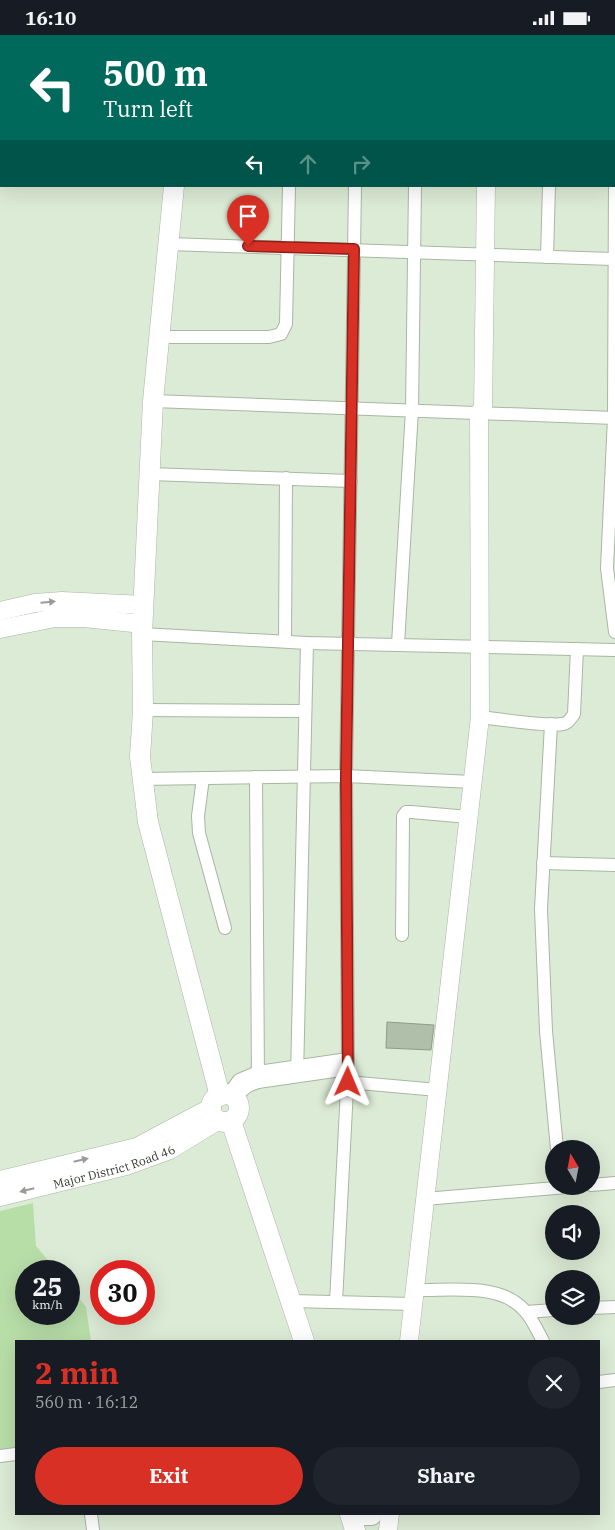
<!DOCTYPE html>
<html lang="en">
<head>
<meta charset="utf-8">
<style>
	:root { --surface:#171b24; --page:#20242c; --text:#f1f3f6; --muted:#9ea1a6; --accent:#d93025 }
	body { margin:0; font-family:"IBM Plex Serif",serif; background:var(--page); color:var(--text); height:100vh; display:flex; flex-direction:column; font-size:19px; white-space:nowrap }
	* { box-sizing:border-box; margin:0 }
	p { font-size:16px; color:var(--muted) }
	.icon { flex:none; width:28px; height:28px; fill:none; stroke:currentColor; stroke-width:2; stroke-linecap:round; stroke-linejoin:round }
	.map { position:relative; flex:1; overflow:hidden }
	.details { position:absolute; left:15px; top:1305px; width:585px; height:175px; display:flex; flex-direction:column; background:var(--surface); border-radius:0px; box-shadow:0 5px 20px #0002 }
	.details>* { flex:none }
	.banner { position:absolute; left:0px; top:0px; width:615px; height:152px; box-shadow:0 5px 20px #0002; background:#00695c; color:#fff; overflow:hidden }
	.needle { width:32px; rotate:350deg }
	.controls { position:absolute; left:545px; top:1105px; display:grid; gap:10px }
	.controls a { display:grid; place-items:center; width:55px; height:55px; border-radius:50%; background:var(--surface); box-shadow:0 5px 20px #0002; font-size:25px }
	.speed { position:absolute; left:15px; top:1225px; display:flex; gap:10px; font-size:25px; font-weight:700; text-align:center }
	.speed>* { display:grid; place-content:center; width:65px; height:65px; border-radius:50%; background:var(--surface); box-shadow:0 5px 20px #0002; line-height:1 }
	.speed small { font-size:12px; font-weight:400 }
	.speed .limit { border:8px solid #d22; background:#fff; color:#111 }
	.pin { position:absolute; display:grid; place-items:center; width:42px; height:42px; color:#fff; margin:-51px -21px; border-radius:50% 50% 50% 0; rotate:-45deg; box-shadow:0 0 5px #0007 }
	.pin .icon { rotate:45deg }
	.me { position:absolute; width:55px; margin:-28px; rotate:1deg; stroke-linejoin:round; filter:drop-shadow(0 0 4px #0008) }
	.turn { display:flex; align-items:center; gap:18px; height:105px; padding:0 20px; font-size:22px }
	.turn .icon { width:65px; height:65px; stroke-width:2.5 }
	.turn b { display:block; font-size:35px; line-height:42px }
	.lanes { display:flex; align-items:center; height:48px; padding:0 20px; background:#0003; justify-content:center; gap:25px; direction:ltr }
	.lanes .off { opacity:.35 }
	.round { display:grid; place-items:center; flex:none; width:52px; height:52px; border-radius:26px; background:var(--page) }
	.head { display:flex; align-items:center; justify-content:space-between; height:85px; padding:0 20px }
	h1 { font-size:30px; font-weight:700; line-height:38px; color:var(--accent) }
	.action { display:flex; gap:10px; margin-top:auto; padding:10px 20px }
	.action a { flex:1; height:58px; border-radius:30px; background:var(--accent); color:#fff; font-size:20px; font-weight:700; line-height:58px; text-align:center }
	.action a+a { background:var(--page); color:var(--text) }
	.status { display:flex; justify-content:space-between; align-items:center; height:35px; padding:0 25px; background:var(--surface); direction:ltr }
	.status svg { height:14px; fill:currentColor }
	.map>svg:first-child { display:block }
</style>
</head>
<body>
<div class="status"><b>16:10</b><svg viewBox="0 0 49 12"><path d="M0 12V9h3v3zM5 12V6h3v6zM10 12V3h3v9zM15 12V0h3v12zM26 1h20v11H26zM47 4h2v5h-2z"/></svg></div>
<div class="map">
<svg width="615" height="1495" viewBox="0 0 615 1495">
	<rect width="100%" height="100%" fill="#dcebd5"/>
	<polygon fill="#b8dea8" points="33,1168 36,1211 57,1236 26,1236 26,1279 69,1279 69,1251 86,1272 91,1306 16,1306 16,1413 0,1415 0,1176"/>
	<polygon fill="#b0bfaa" stroke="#8e9c88" points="387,987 434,990 431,1015 386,1013"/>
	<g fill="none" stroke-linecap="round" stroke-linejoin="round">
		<defs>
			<g id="street">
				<polyline points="357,1 357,0"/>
				<polyline points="416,1 416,0"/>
				<polyline points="551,1 551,0"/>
				<polyline points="614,55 615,55"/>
				<polyline points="615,142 614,383 607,533 615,597"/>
				<polyline points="169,209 613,224"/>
				<polyline points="547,222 549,151"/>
				<polyline points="160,302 269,302 281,299 286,289 289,151"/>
				<polyline points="153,366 615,383"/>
				<polyline points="150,439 351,446"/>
				<polyline points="142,599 307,608 615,615"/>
				<polyline points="285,606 286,443"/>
				<polyline points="398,609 412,375 415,151"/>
				<polyline points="143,675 304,676"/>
				<path d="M480,682C499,684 547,692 563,689C569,688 571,683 574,679L577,614"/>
				<polyline points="551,689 541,874 546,996 557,1114"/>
				<polyline points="256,742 258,1047"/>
				<polyline points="203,743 198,781 199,798 225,893"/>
				<polyline points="142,744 346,741 473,747"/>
				<polyline points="543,828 615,830"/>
				<polyline points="402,900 403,781 406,777 411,777 469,782"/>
				<polyline points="297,1041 307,608"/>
				<polyline points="347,1047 438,1055"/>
				<polyline points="228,1060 239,1045 258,1037 348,1024"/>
				<polyline points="234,1062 248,1051 258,1047 348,1034"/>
				<polyline points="591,1150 615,1148"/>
				<polyline points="425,1164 579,1151"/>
				<path d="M415,1255C449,1256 501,1247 525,1276C533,1285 538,1297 543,1306"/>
				<polyline points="291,1266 413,1269"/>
				<polyline points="336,1267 348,1034 346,741 355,151"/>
				<polyline points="591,1273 615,1272"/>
				<polyline points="526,1277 554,1275"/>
				<polyline points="599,1347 615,1345"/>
				<polyline points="0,1421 16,1419"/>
				<polyline points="91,1479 93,1495"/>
			</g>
			<g id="secondary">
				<polyline points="486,0 486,1"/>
				<polyline points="0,576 35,568 62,566 144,570"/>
				<polyline points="0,594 55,583 84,583 143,589"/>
				<polyline points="0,1145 137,1112 212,1072"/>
				<path id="s1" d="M0,1162L126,1131L170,1115L219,1085"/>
				<polyline points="409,1306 480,682 479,378 483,375 486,151"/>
				<polyline points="388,1495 390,1479"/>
			</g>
			<g id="primary">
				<polyline points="110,0 110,1"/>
				<polyline points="0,50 1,50"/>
				<polyline points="0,67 1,66"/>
				<polyline points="174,151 153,366 142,599 143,675 140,722 148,787 220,1061"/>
				<circle cx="225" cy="1073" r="14"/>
				<polyline points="231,1086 304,1306"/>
				<polyline points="350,1479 355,1495"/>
			</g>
			<polyline id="highway" points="359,1479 371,1479"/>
		</defs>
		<use href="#street" stroke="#a8b7a2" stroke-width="14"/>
		<use href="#secondary" stroke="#a8b7a2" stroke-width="19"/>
		<use href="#primary" stroke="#a8b7a2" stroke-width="21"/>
		<use href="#highway" stroke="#a8b7a2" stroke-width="24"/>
		<use href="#street" stroke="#fff" stroke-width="12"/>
		<use href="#secondary" stroke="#fff" stroke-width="18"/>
		<use href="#primary" stroke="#fff" stroke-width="20"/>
		<use href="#highway" stroke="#fff" stroke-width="22"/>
	</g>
	<defs><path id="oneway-solid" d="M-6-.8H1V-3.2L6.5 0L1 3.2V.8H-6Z" transform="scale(1.25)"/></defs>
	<g fill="#9a9c98">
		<use href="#oneway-solid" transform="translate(48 567) rotate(-5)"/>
		<use href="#oneway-solid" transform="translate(81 1125) rotate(-13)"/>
		<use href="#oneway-solid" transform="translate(27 1155) rotate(166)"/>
	</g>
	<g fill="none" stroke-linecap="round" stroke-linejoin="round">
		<defs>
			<polyline id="route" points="248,211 354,214 346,741 348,1047"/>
		</defs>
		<use href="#route" stroke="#8d1f18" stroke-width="12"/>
		<use href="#route" stroke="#d93025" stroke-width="9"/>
	</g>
	<g text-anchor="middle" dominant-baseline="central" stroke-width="4" stroke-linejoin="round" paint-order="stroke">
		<g font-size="12" fill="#343a31" stroke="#dcebd5">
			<text stroke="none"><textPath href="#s1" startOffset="118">Major District Road 46</textPath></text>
		</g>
	</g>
</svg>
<div class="controls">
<a><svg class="needle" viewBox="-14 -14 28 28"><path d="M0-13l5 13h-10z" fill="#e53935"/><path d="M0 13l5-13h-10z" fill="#9ea1a6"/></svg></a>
<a><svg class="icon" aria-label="sound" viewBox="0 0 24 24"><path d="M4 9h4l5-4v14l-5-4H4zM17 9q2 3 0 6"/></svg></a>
<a><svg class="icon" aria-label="layers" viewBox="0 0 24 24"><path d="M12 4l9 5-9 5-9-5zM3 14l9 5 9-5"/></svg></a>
</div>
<div class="speed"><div>25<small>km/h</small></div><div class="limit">30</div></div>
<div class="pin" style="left:248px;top:211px;background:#d93025"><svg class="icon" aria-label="arrive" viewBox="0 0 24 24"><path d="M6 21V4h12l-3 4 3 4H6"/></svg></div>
<svg class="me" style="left:348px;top:1047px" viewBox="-20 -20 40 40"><path d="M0-17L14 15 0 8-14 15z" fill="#d93025" stroke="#fff" stroke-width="4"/></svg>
<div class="banner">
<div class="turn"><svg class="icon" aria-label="left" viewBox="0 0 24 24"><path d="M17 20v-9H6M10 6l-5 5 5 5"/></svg><div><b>500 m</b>Turn left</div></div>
<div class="lanes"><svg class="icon" aria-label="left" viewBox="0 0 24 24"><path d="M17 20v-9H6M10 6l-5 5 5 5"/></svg><svg class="icon off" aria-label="ahead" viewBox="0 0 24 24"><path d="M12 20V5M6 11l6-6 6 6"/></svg><svg class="icon off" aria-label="right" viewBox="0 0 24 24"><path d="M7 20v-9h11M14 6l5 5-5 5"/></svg></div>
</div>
<section class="details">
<div class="head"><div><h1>2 min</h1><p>560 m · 16:12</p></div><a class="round"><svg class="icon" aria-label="close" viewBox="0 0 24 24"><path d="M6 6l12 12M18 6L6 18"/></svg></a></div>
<div class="action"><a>Exit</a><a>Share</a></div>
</section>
</div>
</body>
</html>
